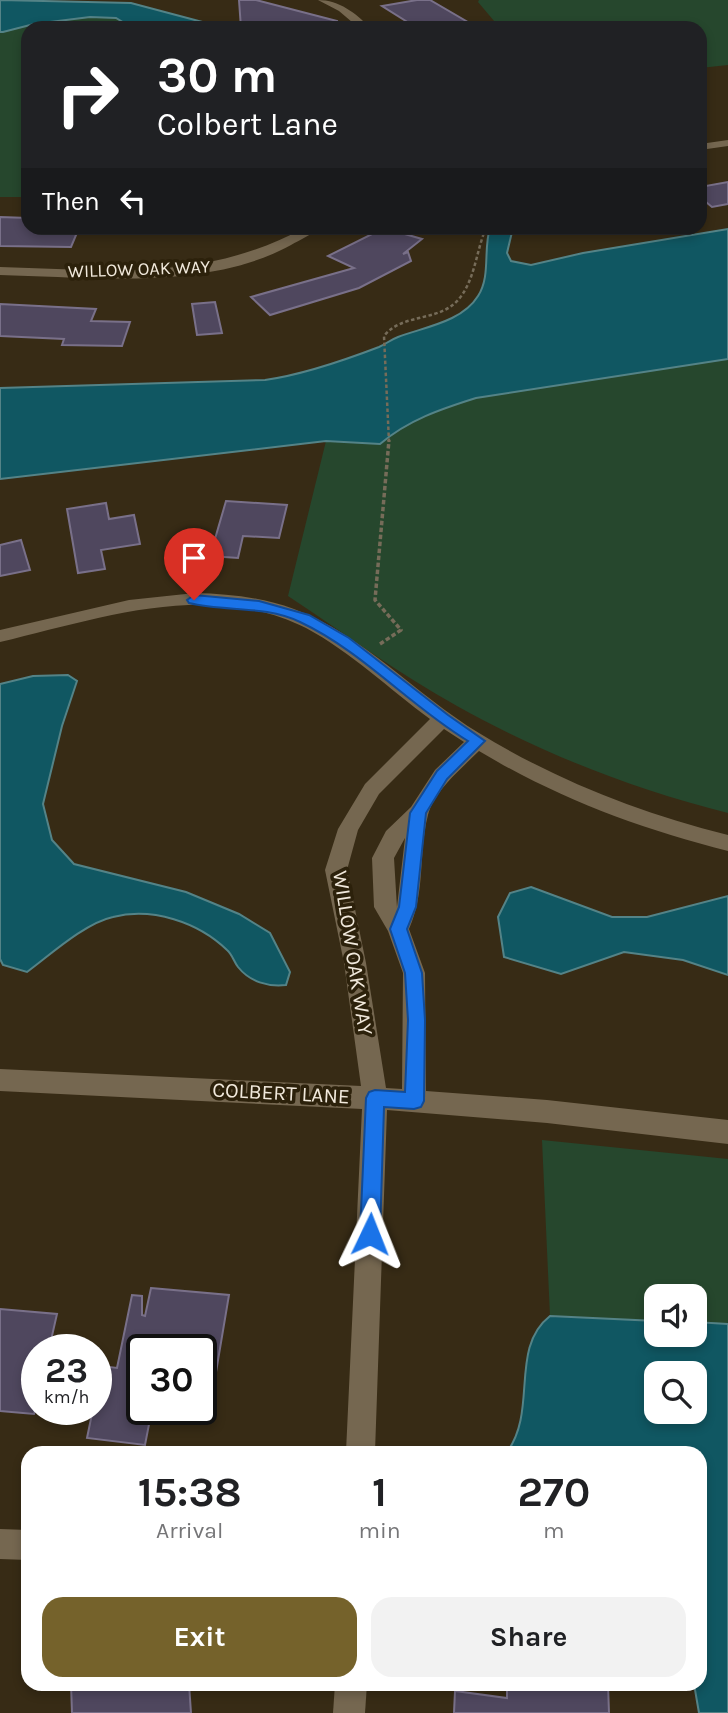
<!DOCTYPE html>
<html lang="en">
<head>
<meta charset="utf-8">
<style>
	:root { --surface:#fff; --page:#f2f2f2; --text:#202124; --muted:#757577; --accent:#75622b }
	body { margin:0; font-family:Karla,sans-serif; background:var(--page); color:var(--text); height:100vh; display:flex; flex-direction:column; font-size:26px; white-space:nowrap }
	* { box-sizing:border-box; margin:0 }
	p { font-size:23px; color:var(--muted) }
	.icon { flex:none; width:38px; height:38px; fill:none; stroke:currentColor; stroke-width:2; stroke-linecap:round; stroke-linejoin:round }
	.map { position:relative; flex:1; overflow:hidden }
	.sheet { position:absolute; left:21px; top:1446px; width:686px; height:245px; display:flex; flex-direction:column; background:var(--surface); border-radius:21px; box-shadow:0 4px 10px #0003 }
	.sheet>* { flex:none }
	.hud { position:absolute; left:21px; top:21px; width:686px; height:214px; border-radius:21px; box-shadow:0 4px 10px #0003; background:#202124; color:#fff; overflow:hidden }
	.controls { position:absolute; left:644px; top:1284px; display:grid; gap:14px }
	.controls a { display:grid; place-items:center; width:63px; height:63px; border-radius:14px; background:var(--surface); box-shadow:0 4px 10px #0003; font-size:35px }
	.speed { position:absolute; left:21px; top:1334px; display:flex; gap:14px; font-size:35px; font-weight:700; text-align:center }
	.speed>* { display:grid; place-content:center; width:91px; height:91px; border-radius:50%; background:var(--surface); box-shadow:0 4px 10px #0003; line-height:1 }
	.speed small { font-size:18px; font-weight:400 }
	.speed .limit { border:4px solid #111; border-radius:10px; background:#fff; color:#111 }
	.pin { position:absolute; display:grid; place-items:center; width:60px; height:60px; color:#fff; margin:-72px -30px; border-radius:50% 50% 50% 0; rotate:-45deg; box-shadow:0 0 7px #0007 }
	.pin .icon { rotate:45deg }
	.me { position:absolute; width:77px; margin:-38px; rotate:2deg; stroke-linejoin:round; filter:drop-shadow(0 0 5px #0008) }
	.turn { display:flex; align-items:center; gap:24px; height:147px; padding:0 21px; font-size:32px }
	.turn .icon { width:91px; height:91px; stroke-width:2.5 }
	.turn b { display:block; font-size:49px; line-height:60px }
	.then { display:flex; align-items:center; height:66px; padding:0 21px; background:#0003; gap:14px; font-size:26px }
	.eta { display:flex; justify-content:space-evenly; align-items:center; height:119px; text-align:center }
	.eta b { font-size:42px; font-weight:700; line-height:49px }
	.action { display:flex; gap:14px; margin-top:auto; padding:14px 21px }
	.action a { flex:1; height:80px; border-radius:21px; background:var(--accent); color:#fff; font-size:28px; font-weight:700; line-height:80px; text-align:center }
	.action a+a { background:var(--page); color:var(--text) }
	.map>svg:first-child { display:block }
</style>
</head>
<body>
<div class="map">
<svg width="728" height="1713" viewBox="0 0 728 1713">
	<rect width="100%" height="100%" fill="#372b15"/>
	<g fill="#26472d">
		<polygon points="479,0 728,0 728,65 700,68 700,28 500,28 478,2"/>
		<polygon points="90,17 116,18 139,27 180,28 28,28 28,197 0,197 0,32 34,24"/>
		<path d="M728,359V813C633,789 543,754 457,706C399,674 344,633 288,596L326,441L380,444C408,420 441,409 476,398Z"/>
		<polygon points="542,1140 728,1159 728,1324 695,1322 695,1297 656,1297 656,1321 550,1316"/>
	</g>
	<g fill="#105762" stroke="#548387" stroke-width="2" fill-rule="evenodd">
		<polygon points="0,0 131,3 225,28 139,27 126,24 116,18 90,17 34,24 3,32 0,32"/>
		<path d="M490,228H519L512,232L507,253L511,261L531,265L583,253L728,229V359L476,398C441,409 408,420 380,444L326,441L0,479V388L265,380C301,375 345,360 379,347C386,344 390,340 398,337C424,327 462,322 478,296C491,276 483,249 490,228Z"/>
		<path d="M68,675L77,681L62,726L43,804L52,840L74,864L186,892L239,914L270,933L290,972L286,985C268,987 250,982 238,967C234,962 232,954 227,950C198,922 152,907 113,917C85,923 50,955 27,972L3,965L0,959V684L33,676Z"/>
		<polygon points="531,887 612,917 647,917 728,896 728,975 683,960 624,952 561,974 504,957 498,917 510,893"/>
		<path d="M550,1316L656,1321V1335H695V1322L728,1324V1713H699L694,1684H700V1452H507C538,1410 509,1348 550,1316ZM656,1374H695V1412H656Z"/>
	</g>
	<g fill="#4f475e" stroke="#797089" stroke-width="2">
		<polygon points="239,0 256,0 337,21 336,28 241,28"/>
		<polygon points="417,0 430,0 478,28 417,28 382,6"/>
		<polygon points="728,182 728,204 712,207 700,197 700,187"/>
		<polygon points="0,217 28,218 28,228 79,228 71,247 0,246"/>
		<polygon points="384,228 422,239 403,254 408,252 411,261 359,288 270,315 251,297 354,268 328,256"/>
		<polygon points="215,302 222,333 197,335 192,304"/>
		<polygon points="0,304 96,309 91,321 130,322 122,346 62,345 64,339 0,336"/>
		<polygon points="226,501 287,505 279,538 243,536 238,558 210,556"/>
		<polygon points="106,503 109,519 134,515 140,544 101,550 105,569 78,573 67,509"/>
		<polygon points="21,540 30,570 0,576 0,545"/>
		<polygon points="151,1288 229,1295 213,1390 201,1390 201,1349 142,1349 142,1409 152,1409 145,1445 87,1438 93,1409 96,1409 102,1366 117,1368 132,1295 142,1296 142,1315 145,1316"/>
		<polygon points="0,1309 57,1314 49,1349 37,1349 37,1403 34,1414 0,1411"/>
		<polygon points="71,1684 189,1684 191,1713 72,1713"/>
		<polygon points="507,1684 608,1684 609,1713 454,1713 455,1691 507,1698"/>
	</g>
	<g fill="none" stroke-linecap="round" stroke-linejoin="round">
		<path stroke="#766c59" stroke-width="2.5" stroke-dasharray="3.5 2.5" stroke-linecap="butt" d="M389,442L384,336C402,313 439,322 458,300C475,281 476,251 486,228"/>
		<polyline stroke="#766c59" stroke-width="3.5" stroke-dasharray="4.5 2.5" stroke-linecap="butt" points="380,644 401,630 375,600 389,440"/>
		<g fill="#756750" fill-rule="evenodd">
			<path d="M318,0C339,0 356,13 370,28H359L339,11Z"/>
			<polygon points="728,140 728,146 700,150 700,144"/>
			<path d="M304,228H318C311,235 300,240 291,245C208,291 91,277 0,275V267C109,270 204,282 304,228Z"/>
			<path d="M195,593C229,594 262,597 294,609C364,635 416,695 479,733C556,780 639,813 728,835V851C640,829 557,798 479,751C461,769 435,790 428,815C418,854 426,891 409,929L425,973L426,1091L547,1100L728,1120V1144L547,1123L387,1110L375,1452H346L362,1109L0,1091V1069L361,1086L344,963L325,870L338,829L365,784L430,719C389,689 351,652 306,628C209,579 98,619 0,642V630L129,600ZM444,729L464,742L435,770L411,807L386,831L372,858L374,907L388,931L403,973L402,1089L386,1088L366,963L347,870L358,830L379,794ZM405,838L397,907V908L394,858Z"/>
			<polygon points="0,1529 28,1530 28,1560 0,1559"/>
			<polygon points="335,1684 367,1684 365,1713 333,1713"/>
		</g>
	</g>
	<path fill="#1a73e8" stroke="#114b97" stroke-width="2" d="M194,595L259,601L309,615L349,638L448,715L485,741L447,779L426,813L416,907L407,929L422,973L425,1020L424,1101L421,1107L414,1109L384,1107L380,1234L377,1241L370,1244L363,1241L360,1234L366,1098L369,1092L375,1090L405,1092L408,1020L405,973L390,929L399,907L410,813L437,771L468,741C410,706 362,651 300,622C264,605 226,612 189,603L187,600Z"/>
	<g text-anchor="middle" dominant-baseline="central" stroke-width="7" stroke-linejoin="round" paint-order="stroke">
		<g font-size="18" fill="#f1e9dc" stroke="#2c210b">
			<text transform="translate(139 269) rotate(-2)">WILLOW OAK WAY</text>
		</g>
		<g font-size="21" fill="#f1e9dc" stroke="#2c210b">
			<text transform="translate(353 953) rotate(81)">WILLOW OAK WAY</text>
			<text transform="translate(281 1093) rotate(3)">COLBERT LANE</text>
		</g>
	</g>
</svg>
<div class="controls">
<a><svg class="icon" aria-label="sound" viewBox="0 0 24 24"><path d="M4 9h4l5-4v14l-5-4H4zM17 9q2 3 0 6"/></svg></a>
<a><svg class="icon" aria-label="search" viewBox="0 0 24 24"><circle cx="10" cy="10" r="6"/><path d="M15 15l6 6"/></svg></a>
</div>
<div class="speed"><div>23<small>km/h</small></div><div class="limit">30</div></div>
<div class="pin" style="left:194px;top:600px;background:#d93025"><svg class="icon" aria-label="arrive" viewBox="0 0 24 24"><path d="M6 21V4h12l-3 4 3 4H6"/></svg></div>
<svg class="me" style="left:370px;top:1234px" viewBox="-20 -20 40 40"><path d="M0-17L14 15 0 8-14 15z" fill="#1a73e8" stroke="#fff" stroke-width="4"/></svg>
<div class="hud">
<div class="turn"><svg class="icon" aria-label="right" viewBox="0 0 24 24"><path d="M7 20v-9h11M14 6l5 5-5 5"/></svg><div><b>30 m</b>Colbert Lane</div></div>
<div class="then">Then<svg class="icon" aria-label="left" viewBox="0 0 24 24"><path d="M17 20v-9H6M10 6l-5 5 5 5"/></svg></div>
</div>
<section class="sheet">
<div class="eta">
<div><b>15:38</b><p>Arrival</p></div>
<div><b>1</b><p>min</p></div>
<div><b>270</b><p>m</p></div>
</div>
<div class="action"><a>Exit</a><a>Share</a></div>
</section>
</div>
</body>
</html>
